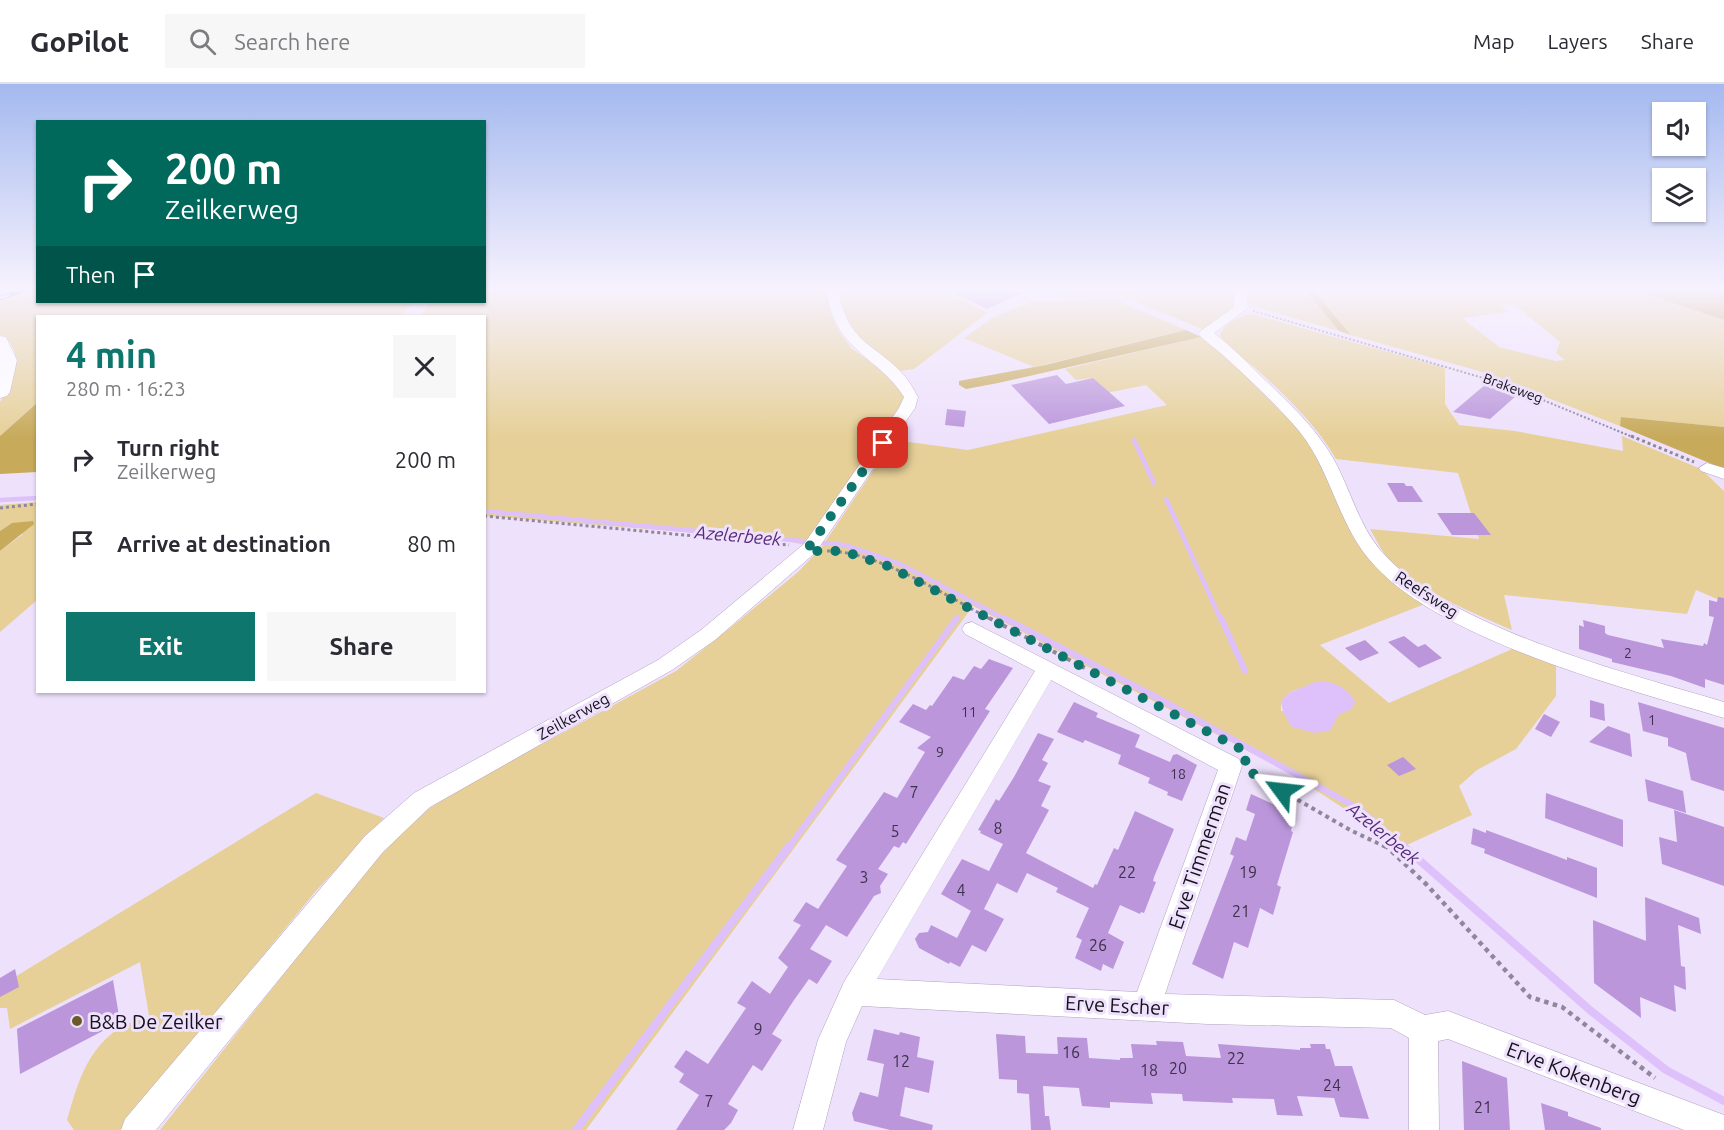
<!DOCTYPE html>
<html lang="en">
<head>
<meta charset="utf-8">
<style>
	:root { --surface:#fff; --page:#f7f7f7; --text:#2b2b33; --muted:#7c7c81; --line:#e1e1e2; --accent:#0f766e }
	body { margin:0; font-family:Ubuntu,sans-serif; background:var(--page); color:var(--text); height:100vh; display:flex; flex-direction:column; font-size:22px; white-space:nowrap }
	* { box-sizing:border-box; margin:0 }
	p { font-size:20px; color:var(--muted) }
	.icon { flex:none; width:33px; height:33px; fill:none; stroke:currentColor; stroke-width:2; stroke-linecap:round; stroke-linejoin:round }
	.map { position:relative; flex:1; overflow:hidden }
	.side { position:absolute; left:36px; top:231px; width:450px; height:378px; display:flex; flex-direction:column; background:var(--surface); border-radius:0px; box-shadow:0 2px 4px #0004 }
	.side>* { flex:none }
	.banner { position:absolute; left:36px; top:36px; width:450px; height:183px; border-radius:0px; box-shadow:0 2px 4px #0004; background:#00695c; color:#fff; overflow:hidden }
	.fabs { position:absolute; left:1652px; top:18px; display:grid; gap:12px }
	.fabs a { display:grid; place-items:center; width:54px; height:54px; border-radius:0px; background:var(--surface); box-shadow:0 2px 4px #0004; font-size:30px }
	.pin { position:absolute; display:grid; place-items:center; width:51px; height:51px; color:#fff; margin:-26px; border-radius:12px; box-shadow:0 3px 9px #0006 }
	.me { position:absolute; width:66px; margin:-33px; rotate:300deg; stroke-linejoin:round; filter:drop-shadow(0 0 4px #0008) }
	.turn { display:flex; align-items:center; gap:21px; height:126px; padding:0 30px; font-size:27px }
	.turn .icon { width:78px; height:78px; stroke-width:2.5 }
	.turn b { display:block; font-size:42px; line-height:51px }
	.then { display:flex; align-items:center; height:57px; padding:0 30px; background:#0003; gap:12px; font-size:22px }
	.round { display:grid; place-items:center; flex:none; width:63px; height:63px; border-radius:0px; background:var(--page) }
	.overview { display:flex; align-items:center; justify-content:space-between; height:102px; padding:0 30px }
	h1 { font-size:36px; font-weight:700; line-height:45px; color:var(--accent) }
	.action { display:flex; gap:12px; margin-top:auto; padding:12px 30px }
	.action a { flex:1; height:69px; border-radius:0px; background:var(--accent); color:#fff; font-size:24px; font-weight:700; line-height:69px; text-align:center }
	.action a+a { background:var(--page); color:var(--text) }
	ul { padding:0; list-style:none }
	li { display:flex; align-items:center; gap:18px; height:84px; padding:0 30px }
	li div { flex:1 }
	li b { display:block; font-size:22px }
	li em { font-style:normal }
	header { display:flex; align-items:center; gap:36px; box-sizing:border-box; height:84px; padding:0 30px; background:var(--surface); border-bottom:2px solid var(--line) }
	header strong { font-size:28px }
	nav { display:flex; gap:33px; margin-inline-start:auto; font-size:21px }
	.search { width:420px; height:54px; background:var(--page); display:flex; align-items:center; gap:15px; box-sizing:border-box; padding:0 21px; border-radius:0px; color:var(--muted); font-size:22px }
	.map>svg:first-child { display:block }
</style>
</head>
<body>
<header>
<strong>GoPilot</strong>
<div class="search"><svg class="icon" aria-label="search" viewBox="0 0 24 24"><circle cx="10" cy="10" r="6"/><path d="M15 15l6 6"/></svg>Search here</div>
<nav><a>Map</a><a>Layers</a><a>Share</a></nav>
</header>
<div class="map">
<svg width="1724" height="1046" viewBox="0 0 1724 1046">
	<rect width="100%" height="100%" fill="#eee1fc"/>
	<g fill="#e6d097" fill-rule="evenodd">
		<polygon points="34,207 37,207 38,218 412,218 402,232 38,232 37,319 0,352 0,318 12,296 15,268 10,258 0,250 0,218"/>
		<polygon points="485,207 826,207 831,230 838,246 852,265 881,284 907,314 805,461 783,456 485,432 484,232 421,232 430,218 484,218"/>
		<path d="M836,207H941L961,214L987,229L914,285L900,287C866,262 847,250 836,207Z"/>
		<path d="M1064,207H1235C1239,228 1222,234 1206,244L1202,245L1122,212H1057Z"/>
		<polygon points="1246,207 1306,207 1339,247 1253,222 1250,220"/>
		<path d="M1314,207H1636L1724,236V343L1622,333L1620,342L1479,287L1351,251ZM1500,221H1515L1560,258L1556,269L1565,276L1556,277L1499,263L1462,234L1508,228Z"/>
		<polygon points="1115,216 1186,246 1034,283 964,254 994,233 1030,218"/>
		<path d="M1252,230L1445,284V320L1459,341L1515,347L1623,367L1622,352L1701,385L1724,407V518L1696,506L1687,530L1504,511L1512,546C1476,530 1416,506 1390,477C1382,468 1376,455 1370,445L1479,455L1458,389L1336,375C1316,340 1283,309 1253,282C1242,273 1227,264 1220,251C1224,239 1241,231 1252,230Z"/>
		<path d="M1201,253L1211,258L1260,301L1316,365L1345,430L1430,518L1320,561L1389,619L1519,562L1556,576V612L1516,665L1477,686L1459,702L1472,731L1396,766L1360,735L1288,688L973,522L586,1046H160L387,760L415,733L471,699L676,587L735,540L798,488L821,464L894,356L968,366L1167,321L1146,301L1106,309L1091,294L1076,296L1065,285ZM1303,604L1347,625L1338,631L1281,627C1280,613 1290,606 1303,604Z"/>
		<polygon points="37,418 37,516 0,548 0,467 23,450 12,439 0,447 0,421"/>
		<path d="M316,709L384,734L315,808L120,1046H74L67,1036C77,1002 85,970 115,947C124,940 138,936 149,932L140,878L10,945L7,924H0V902Z"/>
	</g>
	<g fill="#c7aa5a">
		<polygon points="1306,207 1314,207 1351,251 1339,247"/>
		<polygon points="1636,207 1724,207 1724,236"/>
		<polygon points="1186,246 1201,253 998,299 966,305 959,301 959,297 1045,281"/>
		<polygon points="37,319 37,388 0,390 0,352"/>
		<polygon points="1621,333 1724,343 1724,385 1620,342"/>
		<polygon points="33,437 34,440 0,467 0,447 12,439"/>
	</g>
	<path fill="#dec1fa" d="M1318,597C1333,597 1349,604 1355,618L1352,625L1338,631L1331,646L1315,649L1292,643C1268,608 1290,610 1318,597Z"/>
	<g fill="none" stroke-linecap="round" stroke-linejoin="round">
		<g stroke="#dec1fa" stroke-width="4.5">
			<polyline points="1134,356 1154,399"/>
			<polyline points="1166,415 1221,536"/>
			<polyline points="0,416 38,414"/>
			<polyline points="484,427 845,461 900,480 1007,536"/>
			<polyline points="956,536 958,533"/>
		</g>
		<g stroke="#dec1fa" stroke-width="6">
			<polyline points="1004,534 1156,613 1361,726 1403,763"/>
			<polyline points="1221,534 1245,587"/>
			<polyline points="789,763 957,534"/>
		</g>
		<g stroke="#dec1fa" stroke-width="8">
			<polyline points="1402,761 1591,927 1666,986 1724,1017"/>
			<polyline points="576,1046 790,761"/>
		</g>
	</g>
	<g fill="#bb96db">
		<polygon points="950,207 1027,207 987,225"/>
		<polygon points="1057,291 1066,300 1093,294 1125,322 1049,340 1011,301"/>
		<polygon points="1486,300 1517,311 1490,335 1453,328"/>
		<polygon points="947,325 966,327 964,343 945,341"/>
		<polygon points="1387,399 1404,399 1406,402 1412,402 1423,418 1398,418"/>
		<polygon points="1437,429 1474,429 1491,451 1452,451"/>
		<polygon points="1718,513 1724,514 1724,601 1705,595 1705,604 1671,592 1612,578 1612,575 1579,565 1579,541 1584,543 1583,536 1605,542 1605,549 1608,551 1664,564 1661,555 1703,562 1704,559 1707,561 1714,533 1709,532 1709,516 1717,518"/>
		<polygon points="1404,552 1418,563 1425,560 1442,574 1419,584 1388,558"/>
		<polygon points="1365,556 1379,569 1360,577 1345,564"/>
		<polygon points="989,575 1013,584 985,625 990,627 906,760 903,758 899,764 894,762 878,785 888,790 880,802 881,809 874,812 847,853 826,841 810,865 832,877 817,900 809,895 794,916 772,950 782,956 762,987 753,981 728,1020 738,1026 731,1039 724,1046 676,1046 699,1011 679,998 684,990 674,983 686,966 708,980 746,924 737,919 752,897 770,910 788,883 778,874 801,841 793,837 806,818 818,825 847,782 836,776 884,708 897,714 925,668 917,664 931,653 899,638 913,620 926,626 930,621 932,622 953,592 964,596 974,582 981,585"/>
		<polygon points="1590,616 1604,620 1605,637 1590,633"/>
		<polygon points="1074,618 1098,629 1096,633 1140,651 1135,663 1170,678 1173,671 1177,670 1197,681 1182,717 1167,711 1168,708 1148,699 1150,694 1118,680 1121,671 1085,656 1083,659 1057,648"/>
		<polygon points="1638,618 1724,644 1724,707 1691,696 1686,669 1668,662 1668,654 1643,647"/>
		<polygon points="1544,630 1560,638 1551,653 1535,645"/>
		<polygon points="1608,642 1630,650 1632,673 1589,658"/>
		<polygon points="1038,649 1054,655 1042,676 1048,679 1038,697 1051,702 1041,722 1049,726 1026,769 1093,804 1095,800 1097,801 1114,764 1118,766 1135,727 1174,745 1154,793 1153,797 1156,798 1144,829 1141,828 1140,830 1120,821 1108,849 1124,858 1113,885 1103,880 1101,887 1075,874 1082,856 1076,853 1089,824 1056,808 1058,804 1027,789 1017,809 997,799 984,825 1004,835 986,868 972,861 960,883 950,878 949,880 919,864 915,855 919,849 928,848 931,841 957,854 971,827 941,810 962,775 989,787 1003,760 980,749 981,747 978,746 996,715 999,717 1014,693"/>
		<polygon points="1403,673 1416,685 1399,692 1387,681"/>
		<polygon points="1645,695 1683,707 1686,729 1648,717"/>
		<polygon points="1546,709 1623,736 1623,763 1545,734"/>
		<polygon points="1251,710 1295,730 1291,747 1293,748 1277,801 1281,803 1273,831 1260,824 1248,864 1234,858 1223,895 1192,880 1234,772 1230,770 1236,753 1246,757 1255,730 1246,726"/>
		<polygon points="1674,726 1724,743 1724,802 1662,780 1659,753 1677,758"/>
		<polygon points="1473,744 1486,749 1486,746 1567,776 1567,773 1597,784 1597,814 1484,769 1485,765 1471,760"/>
		<polygon points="1645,813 1699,834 1701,850 1678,841 1681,882 1685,883 1686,906 1674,901 1676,928 1640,913 1641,934 1594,899 1593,836 1646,857"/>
		<polygon points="15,885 19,903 0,913 0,894"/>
		<polygon points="113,896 120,938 20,990 17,945"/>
		<polygon points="874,945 899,951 900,948 920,953 917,973 934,977 929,1009 905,1003 900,1032 933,1041 932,1046 890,1046 854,1037 852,1029 860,1008 878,1013 884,980 867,976"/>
		<polygon points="996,950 1025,952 1026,969 1058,970 1057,953 1087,954 1089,974 1120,976 1120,974 1133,974 1131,960 1157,961 1156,957 1183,958 1186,972 1221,974 1218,960 1300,966 1300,964 1311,964 1310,960 1325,960 1326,965 1330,965 1335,982 1352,982 1369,1035 1340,1033 1334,1014 1297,1012 1303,1032 1277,1031 1274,1015 1232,1014 1233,1019 1183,1017 1182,1010 1151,1009 1153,1020 1110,1018 1110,1024 1082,1022 1079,1004 1043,1002 1045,1032 1049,1032 1051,1046 1031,1046 1029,1010 1017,1009 1017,996 999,995"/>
		<polygon points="1462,977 1507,994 1510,1046 1464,1046"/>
		<polygon points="1541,1019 1568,1028 1568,1032 1601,1044 1601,1046 1545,1046"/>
	</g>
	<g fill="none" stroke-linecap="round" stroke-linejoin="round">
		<defs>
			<g id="minor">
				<path d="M826,207H838C841,219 844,231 851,242C862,260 882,269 896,283C906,292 912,302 918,313L915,324L816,468L715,556L672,586L430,723L383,768L156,1046H121L125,1035L365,752L414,709L658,576L701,546L804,460L899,324L904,313C887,285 858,273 840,246C832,234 829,221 826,207Z"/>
				<path d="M1234,207H1246L1248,224L1214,249C1232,263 1248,279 1264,295C1290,320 1315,343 1333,374C1350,404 1358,440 1381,467C1448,544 1627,589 1724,618V634C1625,604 1433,555 1368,474C1337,436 1330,385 1299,347C1277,321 1250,296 1225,273C1217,265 1205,258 1198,249L1234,223Z"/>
				<polygon points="1707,379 1724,384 1724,395 1701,387 1699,384"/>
				<path d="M972,538L1239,675L1242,682L1165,910L1394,916L1425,931L1448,927L1724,1031V1046H1684L1448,955L1438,957L1439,1046H1409V954L1391,944L1208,940L862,922L846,958L823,1046H793L818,956L844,898L1035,587L965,550L962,545L965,540ZM1051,596L1218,686L1137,908L877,895Z"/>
			</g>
			<polygon id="tertiary" points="0,252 6,253 17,276 10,308 7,312 0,314"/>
		</defs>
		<use href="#minor" stroke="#b2a2c1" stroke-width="1"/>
		<use href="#tertiary" stroke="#b2a2c1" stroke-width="1"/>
		<polyline stroke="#91879c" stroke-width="2" stroke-dasharray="2 2" stroke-linecap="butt" points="1253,227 1504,300 1635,354"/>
		<g stroke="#91879c" stroke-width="3" stroke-dasharray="3 3" stroke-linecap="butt">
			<polyline points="1631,352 1694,378"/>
			<polyline points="0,424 38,420"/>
			<polyline points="484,432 789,461"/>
			<path d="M827,467C878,467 946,512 992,536"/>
		</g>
		<g stroke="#91879c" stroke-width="4" stroke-dasharray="4 4" stroke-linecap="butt">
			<polyline points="989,534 1085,584"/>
			<polyline points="1249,688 1352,747 1386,763"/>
		</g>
		<polyline stroke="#91879c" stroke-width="4.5" stroke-dasharray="4.5 4.5" stroke-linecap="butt" points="1385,761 1426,800 1530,913 1562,923 1655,994"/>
		<use href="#minor" fill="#fff" fill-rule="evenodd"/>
		<use href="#tertiary" fill="#fff" fill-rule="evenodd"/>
		<defs>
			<polyline id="rail" points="0,214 21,207"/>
		</defs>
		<use href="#rail" stroke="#4a4251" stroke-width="4.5"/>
		<use href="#rail" stroke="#eee1fc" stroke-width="3" stroke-dasharray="10" stroke-linecap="butt"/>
	</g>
	<linearGradient id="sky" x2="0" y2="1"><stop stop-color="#a4b9ef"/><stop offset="0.58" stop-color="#f7f2fe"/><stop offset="1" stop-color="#f7f2fe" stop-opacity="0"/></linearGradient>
	<rect width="1724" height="354" fill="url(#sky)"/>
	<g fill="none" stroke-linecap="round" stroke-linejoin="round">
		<polyline stroke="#0f766e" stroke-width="10" stroke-dasharray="0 18" points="883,359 806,467 843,467 888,482 1243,666 1241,673 1248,679 1247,686 1282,707"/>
	</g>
	<circle fill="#6b5a28" stroke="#eee1fc" stroke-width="2" cx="77" cy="937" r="6"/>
	<g text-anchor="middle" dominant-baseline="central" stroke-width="6" stroke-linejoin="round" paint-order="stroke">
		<g font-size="14" fill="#16101b" stroke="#eee1fc">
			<text transform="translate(1513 304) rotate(20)">Brakeweg</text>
		</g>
		<g font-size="14" fill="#3f324b">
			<text x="1628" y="569">2</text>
			<text x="969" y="628">11</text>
			<text x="1652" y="636">1</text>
			<text x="940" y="668">9</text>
			<text x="1178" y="690">18</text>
		</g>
		<g font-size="16" fill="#16101b" stroke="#eee1fc">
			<text transform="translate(1427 510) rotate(33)">Reefsweg</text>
			<text transform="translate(573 632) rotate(-29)">Zeilkerweg</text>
		</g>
		<g font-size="16" fill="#3f324b">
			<text x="914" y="708">7</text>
			<text x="998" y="744">8</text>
			<text x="895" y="747">5</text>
			<text x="1127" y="788">22</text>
			<text x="1248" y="788">19</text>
			<text x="864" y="793">3</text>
			<text x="961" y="806">4</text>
			<text x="1241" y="827">21</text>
			<text x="1098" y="861">26</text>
			<text x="758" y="945">9</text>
			<text x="1071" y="968">16</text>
			<text x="1236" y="974">22</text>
			<text x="901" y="977">12</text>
			<text x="1178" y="984">20</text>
			<text x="1149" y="986">18</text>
			<text x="1332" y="1001">24</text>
			<text x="709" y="1017">7</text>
			<text x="1483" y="1023">21</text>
		</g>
		<g font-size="18" font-style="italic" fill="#58297b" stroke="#eee1fc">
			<text transform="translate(738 451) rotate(5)">Azelerbeek</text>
			<text transform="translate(1384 749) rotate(39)">Azelerbeek</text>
		</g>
		<g font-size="20" fill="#16101b" stroke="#eee1fc">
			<text transform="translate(1199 772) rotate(-71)">Erve Timmerman</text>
			<text transform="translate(1117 921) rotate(3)">Erve Escher</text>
			<text transform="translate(1574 989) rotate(21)">Erve Kokenberg</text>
		</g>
		<g font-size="20" fill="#16101b" stroke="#eee1fc" text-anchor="start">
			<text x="89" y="937">B&amp;B De Zeilker</text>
		</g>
	</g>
</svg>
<div class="fabs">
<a><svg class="icon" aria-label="sound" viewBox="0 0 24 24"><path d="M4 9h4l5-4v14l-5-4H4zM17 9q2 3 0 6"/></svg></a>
<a><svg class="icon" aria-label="layers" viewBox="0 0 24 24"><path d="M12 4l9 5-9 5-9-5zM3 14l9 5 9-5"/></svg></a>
</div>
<div class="pin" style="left:883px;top:359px;background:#d93025"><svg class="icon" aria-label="arrive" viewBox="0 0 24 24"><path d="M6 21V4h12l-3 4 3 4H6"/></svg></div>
<svg class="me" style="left:1282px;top:707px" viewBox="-20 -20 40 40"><path d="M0-17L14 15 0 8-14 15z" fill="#0f766e" stroke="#fff" stroke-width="4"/></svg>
<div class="banner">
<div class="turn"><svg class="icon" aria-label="right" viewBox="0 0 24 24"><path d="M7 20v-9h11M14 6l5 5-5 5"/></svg><div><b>200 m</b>Zeilkerweg</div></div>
<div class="then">Then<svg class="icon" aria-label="arrive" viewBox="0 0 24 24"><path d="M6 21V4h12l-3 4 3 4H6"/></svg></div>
</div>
<section class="side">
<div class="overview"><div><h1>4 min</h1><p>280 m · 16:23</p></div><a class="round"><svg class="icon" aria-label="close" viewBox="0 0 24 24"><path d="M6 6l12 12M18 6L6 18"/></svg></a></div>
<ul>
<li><svg class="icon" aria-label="right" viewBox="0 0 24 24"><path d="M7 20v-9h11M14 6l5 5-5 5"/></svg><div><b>Turn right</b><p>Zeilkerweg</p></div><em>200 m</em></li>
<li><svg class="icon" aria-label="arrive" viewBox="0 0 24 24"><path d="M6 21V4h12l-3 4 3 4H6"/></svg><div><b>Arrive at destination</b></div><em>80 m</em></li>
</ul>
<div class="action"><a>Exit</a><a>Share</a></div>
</section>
</div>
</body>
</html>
